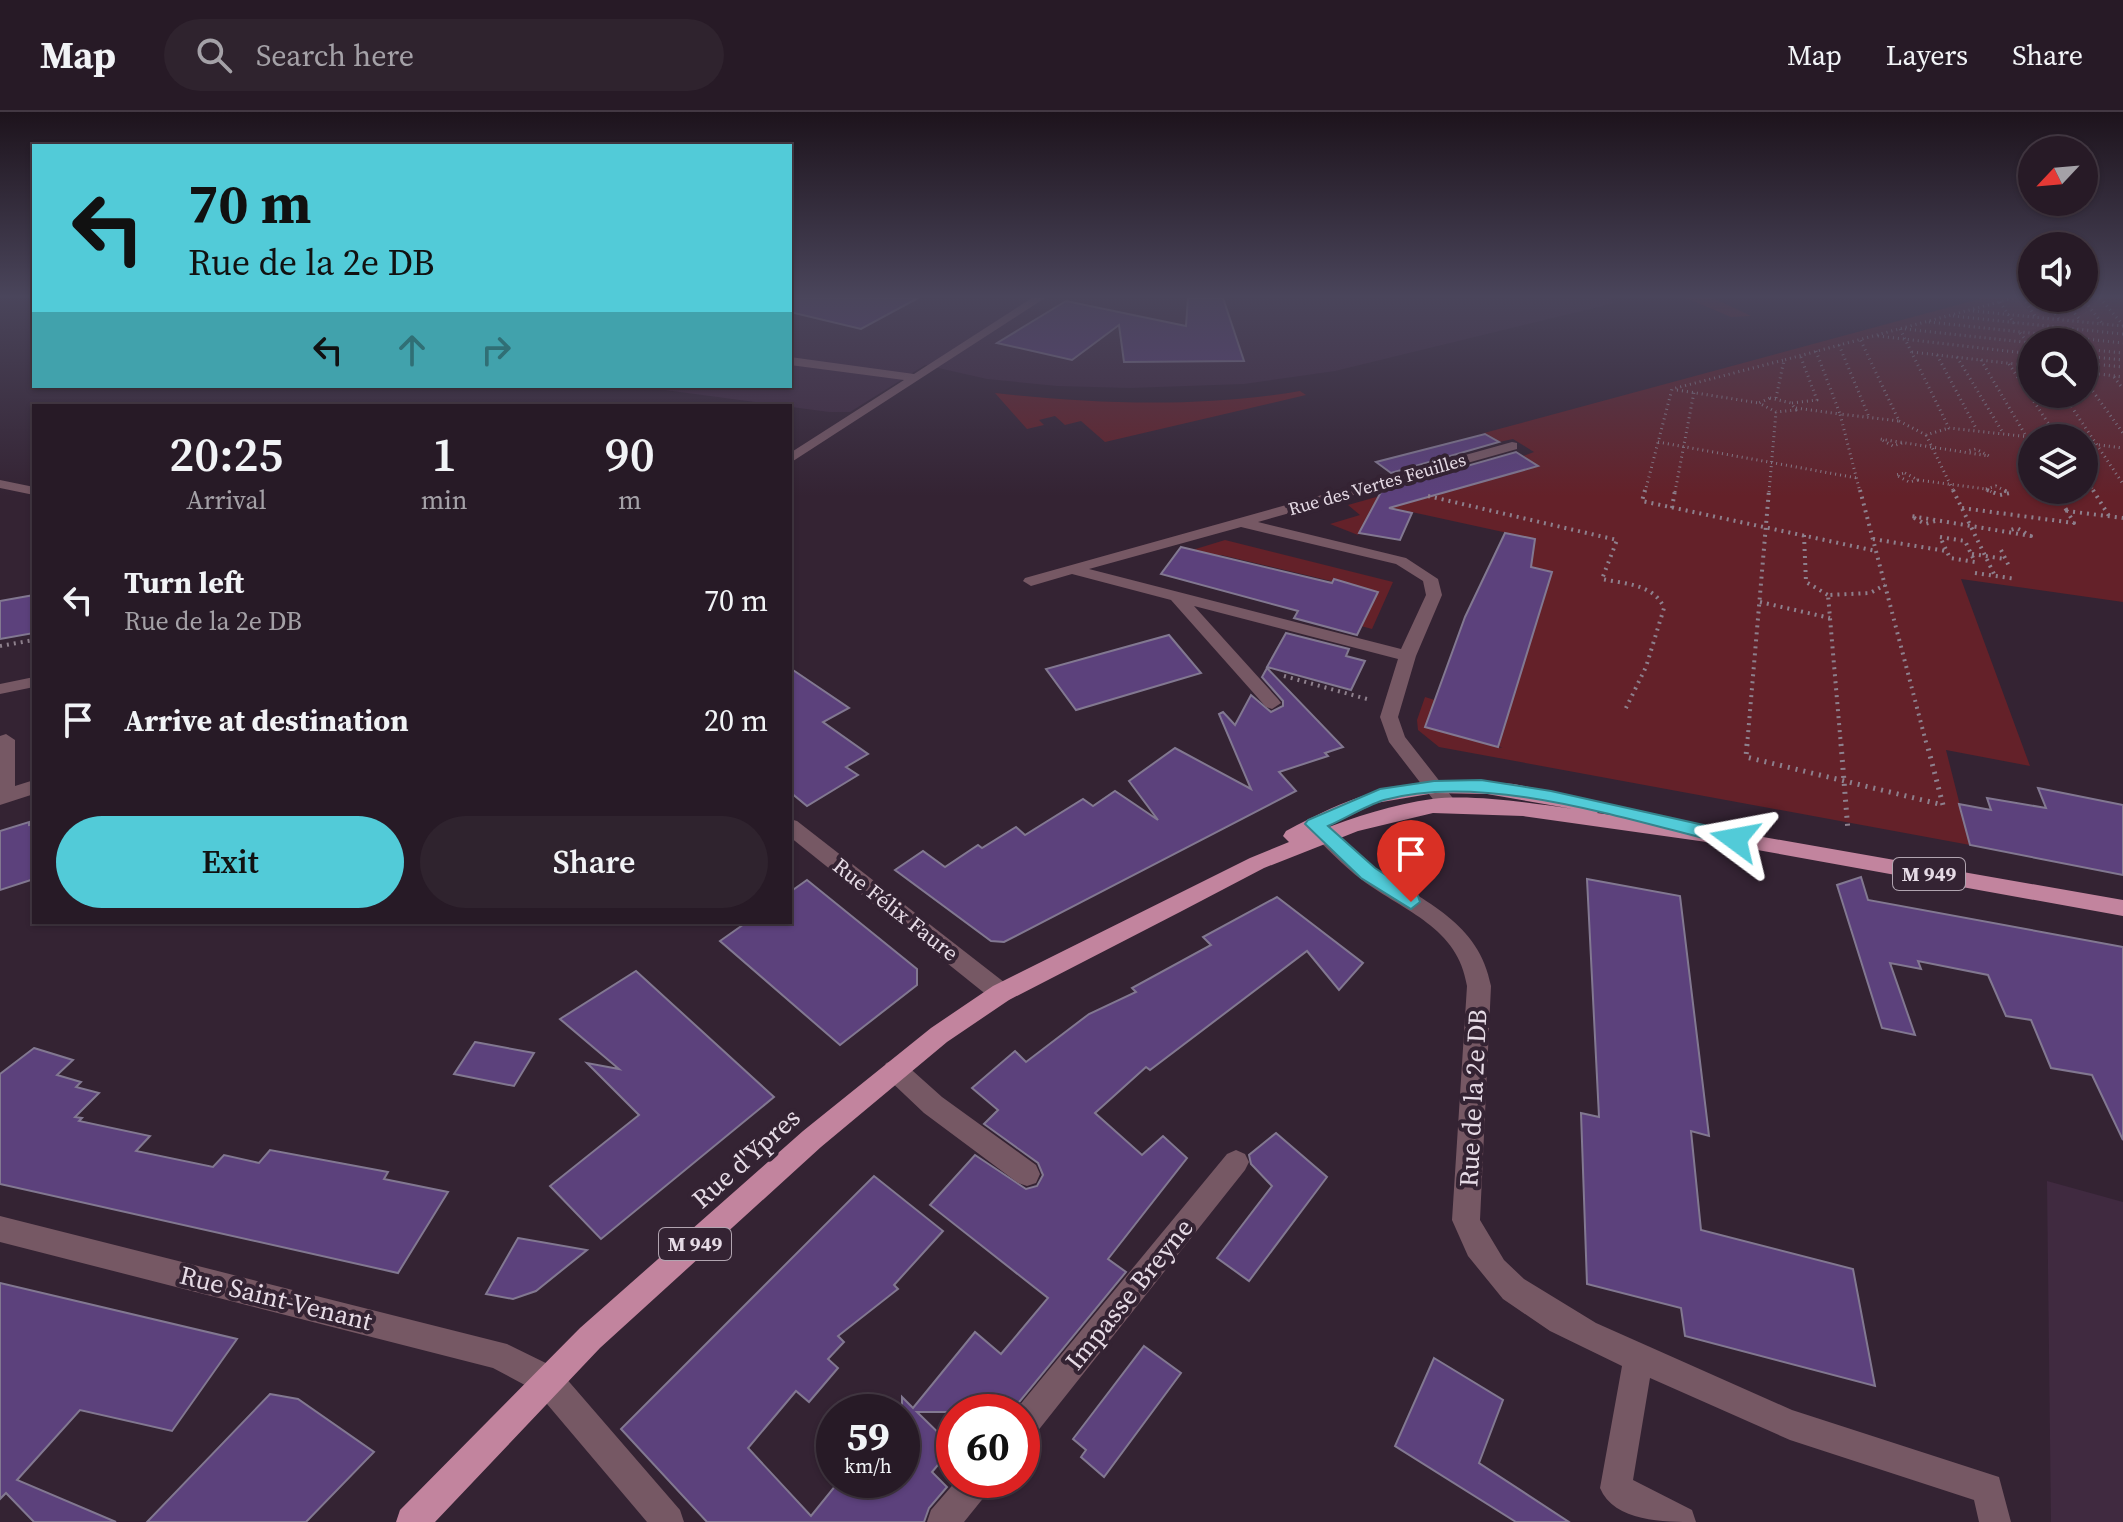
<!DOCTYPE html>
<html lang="en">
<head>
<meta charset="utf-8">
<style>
	:root { --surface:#271a26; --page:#2f232e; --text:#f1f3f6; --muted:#a4a1a7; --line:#433843; --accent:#52cbd8 }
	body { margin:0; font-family:"Source Serif 4",serif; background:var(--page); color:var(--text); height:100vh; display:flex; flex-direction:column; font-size:30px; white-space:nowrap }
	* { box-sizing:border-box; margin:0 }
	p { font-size:26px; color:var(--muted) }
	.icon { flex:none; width:44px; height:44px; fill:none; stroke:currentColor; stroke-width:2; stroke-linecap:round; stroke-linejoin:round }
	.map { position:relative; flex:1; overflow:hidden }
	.drawer { position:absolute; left:32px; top:292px; width:760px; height:520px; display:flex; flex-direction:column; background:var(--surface); border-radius:0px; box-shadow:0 2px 6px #0004,0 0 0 2px var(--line) }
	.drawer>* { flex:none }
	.hud { position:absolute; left:32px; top:32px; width:760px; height:244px; border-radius:0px; box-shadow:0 2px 6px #0004,0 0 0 2px var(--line); background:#52cbd8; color:#111; overflow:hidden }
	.needle { width:52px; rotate:244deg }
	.fabs { position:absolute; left:2018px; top:24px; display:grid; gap:16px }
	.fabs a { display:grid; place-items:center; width:80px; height:80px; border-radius:50%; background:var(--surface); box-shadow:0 2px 6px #0004,0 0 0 2px var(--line); font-size:40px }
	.speed { position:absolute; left:816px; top:1282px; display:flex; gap:16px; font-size:40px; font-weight:700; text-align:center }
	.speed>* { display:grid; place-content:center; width:104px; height:104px; border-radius:50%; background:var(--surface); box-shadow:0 2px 6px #0004,0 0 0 2px var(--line); line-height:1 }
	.speed small { font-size:20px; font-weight:400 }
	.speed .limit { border:12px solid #d22; background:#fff; color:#111 }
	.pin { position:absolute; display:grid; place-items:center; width:68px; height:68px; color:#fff; margin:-82px -34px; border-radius:50% 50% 50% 0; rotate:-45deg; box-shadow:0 0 8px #0007 }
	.pin .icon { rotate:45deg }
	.me { position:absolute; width:88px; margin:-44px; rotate:283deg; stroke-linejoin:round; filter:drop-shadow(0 0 6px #0008) }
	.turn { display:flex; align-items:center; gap:28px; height:168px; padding:0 24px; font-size:36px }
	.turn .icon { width:104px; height:104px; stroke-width:2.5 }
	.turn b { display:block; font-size:56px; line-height:68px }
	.lanes { display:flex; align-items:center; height:76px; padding:0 24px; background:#0003; justify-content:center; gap:40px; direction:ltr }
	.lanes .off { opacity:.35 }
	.eta { display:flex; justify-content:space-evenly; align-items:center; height:136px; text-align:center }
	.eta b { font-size:48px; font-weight:600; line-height:56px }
	.button { display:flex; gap:16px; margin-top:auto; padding:16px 24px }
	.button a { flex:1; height:92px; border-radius:48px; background:var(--accent); color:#111; font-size:32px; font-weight:600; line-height:92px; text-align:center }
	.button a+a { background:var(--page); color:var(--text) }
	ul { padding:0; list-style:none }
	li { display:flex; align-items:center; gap:24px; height:120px; padding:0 24px }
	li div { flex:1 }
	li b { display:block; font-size:30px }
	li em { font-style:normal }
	header { display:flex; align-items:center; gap:48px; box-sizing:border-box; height:112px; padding:0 40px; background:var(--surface); border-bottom:2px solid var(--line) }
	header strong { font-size:38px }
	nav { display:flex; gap:44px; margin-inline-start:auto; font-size:28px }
	.search { width:560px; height:72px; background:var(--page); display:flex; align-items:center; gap:20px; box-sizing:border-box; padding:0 28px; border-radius:44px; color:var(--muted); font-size:30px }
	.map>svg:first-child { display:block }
</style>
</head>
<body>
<header>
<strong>Map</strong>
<div class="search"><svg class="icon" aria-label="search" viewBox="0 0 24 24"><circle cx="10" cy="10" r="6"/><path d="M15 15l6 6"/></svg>Search here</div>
<nav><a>Map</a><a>Layers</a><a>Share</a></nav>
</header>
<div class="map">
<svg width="2123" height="1410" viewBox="0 0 2123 1410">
	<rect width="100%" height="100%" fill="#342333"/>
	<g fill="#402a40">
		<polygon points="790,186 1610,186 1615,191 1335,259 1244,272 1130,276 1057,274 987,267 925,253 850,300 829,300 635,274 790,274"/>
		<polygon points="2047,1069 2123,1090 2123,1410 2051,1410"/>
	</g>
	<g fill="#642129" fill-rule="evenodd">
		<polygon points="1686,186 1713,186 1751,204 1731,205"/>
		<path d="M1983,186H2123V490L1961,467L2030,654L1946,638L1970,733L1439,635L1418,618L1417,608L1425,585L1438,589L1429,614L1425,615L1502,636L1498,633L1523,453L1531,426L1375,392L1358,423L1330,412L1360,403L1348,393L1433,369L1538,354L1523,344L1534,340L1513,327L1499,330L1484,321ZM2032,230H2084V282H2032ZM2032,326H2084V378H2032Z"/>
		<path d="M1300,279L1306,283L1105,330L1081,309L1065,313L1055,304L1039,308L1044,313L1027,317L995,281C1095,292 1200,296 1300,279Z"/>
		<polygon points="1225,428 1393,470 1372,517 1361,514 1377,480 1221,443 1176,443"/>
	</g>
	<g fill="#5c417c" stroke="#827891" stroke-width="2">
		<polygon points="790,186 918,186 861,217 790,200"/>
		<polygon points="1188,186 1223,186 1244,249 1124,250 1119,213 1072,248 997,231 1066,189 1186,214"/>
		<polygon points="1485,322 1499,330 1391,361 1376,350"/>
		<polygon points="1516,340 1538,354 1389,396 1412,401 1400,428 1359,421 1382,378"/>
		<polygon points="1505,421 1535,427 1531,455 1552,460 1498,635 1425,615 1465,505"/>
		<polygon points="1181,435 1332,471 1334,467 1378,480 1357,523 1294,506 1298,499 1161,462"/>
		<polygon points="34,483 34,521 0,527 0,489"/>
		<polygon points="1286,521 1349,537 1346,544 1365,549 1351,578 1267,555"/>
		<polygon points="1169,523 1201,561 1076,598 1046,557"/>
		<polygon points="790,556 849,596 823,610 868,642 846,655 858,663 807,694 790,680"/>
		<polygon points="1267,556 1343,635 1325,641 1328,644 1279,660 1296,679 1004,830 991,829 895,758 923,739 945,755 978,733 982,736 1016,715 1025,723 1083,687 1093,694 1115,679 1158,708 1129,669 1175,636 1251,677 1219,602 1223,600 1235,613 1251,583 1271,600 1283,594 1283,589 1262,565"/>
		<polygon points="2038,676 2123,693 2123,763 1970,733 1959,692 1991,698 1987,686 2046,696"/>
		<polygon points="29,710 29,713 34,712 34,767 0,778 0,719"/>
		<polygon points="1861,765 1868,788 2123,835 2123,1028 2092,963 2051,956 2031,908 2006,904 1988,863 1918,849 1921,857 1890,851 1915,923 1882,916 1837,773"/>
		<polygon points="1587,767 1680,784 1709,1024 1691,1019 1701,1118 1853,1157 1875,1274 1685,1224 1681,1196 1587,1172 1581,1001 1599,1005"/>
		<polygon points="807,768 917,857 917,873 840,933 720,829 747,810 790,810 790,780"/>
		<polygon points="1277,785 1363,851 1339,878 1307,839 1150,958 1146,955 1095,1001 1142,1043 1163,1024 1187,1046 1108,1147 1126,1160 1011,1300 917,1300 953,1335 932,1360 947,1375 929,1396 924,1410 707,1410 621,1317 874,1064 943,1119 894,1173 898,1177 838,1224 844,1230 828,1247 838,1256 809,1290 796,1279 748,1336 811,1404 840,1368 902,1368 902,1285 913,1296 975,1220 1001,1242 1048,1186 930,1093 975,1043 1026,1077 1037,1074 1043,1063 1038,1051 984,1012 998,998 972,976 1015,939 1026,950 1089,902 1136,880 1132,876 1211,833 1203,825"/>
		<polygon points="636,859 774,985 601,1127 550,1074 639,1003 587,951 619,957 560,907"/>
		<polygon points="475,930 534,941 514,974 454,962"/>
		<polygon points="34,936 73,948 57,963 81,970 76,975 99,981 75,1005 82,1006 79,1009 150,1024 136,1039 213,1055 224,1043 259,1051 270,1038 388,1060 384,1067 448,1080 398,1161 0,1072 0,962"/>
		<polygon points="1276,1021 1327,1065 1249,1169 1217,1146 1272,1074 1251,1052 1249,1043"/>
		<polygon points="518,1126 587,1138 536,1179 513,1187 486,1182"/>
		<polygon points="0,1171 237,1227 172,1319 80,1298 17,1368 116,1410 34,1410 6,1381 0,1387"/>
		<polygon points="1144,1234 1181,1261 1104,1365 1081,1345 1086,1338 1073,1327"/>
		<polygon points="1434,1246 1503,1288 1479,1351 1569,1410 1516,1410 1395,1334"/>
		<polygon points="270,1282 298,1287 374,1340 306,1410 147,1410"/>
	</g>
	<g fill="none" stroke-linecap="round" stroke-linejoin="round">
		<g stroke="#8e808d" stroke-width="3" stroke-dasharray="1 4" stroke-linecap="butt">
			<polyline points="2023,186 2035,204"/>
			<polyline points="2043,186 2059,207"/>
			<polyline points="2062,186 2081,209"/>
			<polyline points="2082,186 2102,211"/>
			<polyline points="2100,186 2123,213"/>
			<polyline points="2000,190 2015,213"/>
			<polyline points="1973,199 2123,214"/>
			<polyline points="1953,204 2123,222"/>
			<polyline points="1929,210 2123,231"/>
			<polyline points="1900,217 1949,316 2039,326"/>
			<polyline points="1905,217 2032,231"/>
			<polyline points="2020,221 2032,236"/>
			<polyline points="1878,224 2024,241"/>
			<polyline points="1839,233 1869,305"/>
			<polyline points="2030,235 2022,238 2032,247"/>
			<polyline points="2084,237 2123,241"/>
			<polyline points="1816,239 1840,302 1899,309 1860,227"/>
			<polyline points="1912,240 2032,254"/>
			<polyline points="1937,243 1977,318"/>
			<polyline points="2084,244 2123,248"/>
			<polyline points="1957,245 2003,321"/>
			<polyline points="1981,248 2026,324"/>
			<polyline points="2084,251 2123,255"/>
			<polyline points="2009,252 2058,326"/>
			<polyline points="2084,260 2123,265"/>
			<polyline points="2114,265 2123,277"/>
			<polyline points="2084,267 2123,321"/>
			<polyline points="1677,278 1759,291"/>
			<polyline points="2063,282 2123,372"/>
			<polygon points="1770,286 1791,291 1796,298 1776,300 1759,291"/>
			<polyline points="1776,286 1784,248 2014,186"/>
			<polyline points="1792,291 1817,288 1800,243"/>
			<polyline points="1796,296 1840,302 1860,380"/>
			<polyline points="1899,309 1926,323 1949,316"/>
			<polyline points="1926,323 1954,380"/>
			<polyline points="1658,330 1857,366"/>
			<polyline points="1902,331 1893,334 1880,327 1989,344 1976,337 1967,339"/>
			<polyline points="2084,331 2123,336"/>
			<polyline points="2030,335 2032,339"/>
			<polygon points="1905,361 1918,368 1909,370 1896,363"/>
			<polyline points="2084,363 2094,380"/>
			<polyline points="1918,368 1986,377"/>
			<polyline points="1986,377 1992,380"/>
			<polyline points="1986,377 1996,374 2007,380"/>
			<polyline points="1645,380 1672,277 1784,248"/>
			<polyline points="1675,380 1694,280"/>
			<polyline points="1769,380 1776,300"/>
		</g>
		<g stroke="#8e808d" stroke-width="4" stroke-dasharray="2 5" stroke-linecap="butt">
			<polyline points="1645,378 1642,389 1876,439"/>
			<polyline points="1860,378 1927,634"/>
			<polyline points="1953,378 1995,464"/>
			<polyline points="1987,378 2000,383 2010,381 2003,378"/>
			<polyline points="2055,378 2067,399"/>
			<polyline points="2093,378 2109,404"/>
			<path d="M1428,384L1617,428L1602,467C1625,472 1654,472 1664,496L1646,555L1624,600"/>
			<polyline points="1672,396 1675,378"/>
			<polyline points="1962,396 2074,411 2067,399 2123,406"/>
			<polyline points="1935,409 1925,412 1911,404 2031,424 2017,416 2007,419"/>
			<polyline points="1804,423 1806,470 1828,483"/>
			<polygon points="1940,425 1965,429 1975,450 1950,446"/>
			<polyline points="1873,427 1946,439"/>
			<polyline points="2001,438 2010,456"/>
			<polyline points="1972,442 2005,447"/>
			<polyline points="1975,461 2016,467"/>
			<polyline points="1760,490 1830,506"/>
			<polyline points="0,534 34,528"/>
			<polyline points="1284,564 1367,587"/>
			<polyline points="1747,634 1769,378"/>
			<polyline points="1841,634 1828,483 1870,481 1885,473"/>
		</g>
		<g stroke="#8e808d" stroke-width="5" stroke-dasharray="2 6" stroke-linecap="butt">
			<polyline points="1747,632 1746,645 1943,693 1927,632"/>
			<polyline points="1841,632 1848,719"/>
		</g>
		<g fill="#765864" fill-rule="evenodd">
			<polygon points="1032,186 1045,186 790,351 790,341 904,268 790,253 790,245 914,262"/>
			<path d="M1512,330L1517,331V337L1258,410L1406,446L1438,467L1442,483L1416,544L1398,605L1405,625L1459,694L1449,701L1442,699L1389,630L1380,605L1398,547L1194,494L1278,587L1281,591L1272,597L1266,595L1171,488L1072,462L1031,474L1023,469L1025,466ZM1241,415L1396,452L1423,469L1426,483L1401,537L1089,457Z"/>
			<polygon points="0,368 34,375 34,383 0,376"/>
			<polygon points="34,565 34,575 0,582 0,572"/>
			<polygon points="6,622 15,628 15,674 34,668 34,682 0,693 0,624"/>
			<path d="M1314,705L1321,707C1339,724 1357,743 1377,757C1425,791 1479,810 1491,874L1480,1108L1504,1148L1524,1167L1596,1211L1792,1298L1999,1365L2011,1410H1979L1974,1388L1790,1328L1650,1266L1633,1368L1692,1398L1696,1410C1665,1410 1614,1410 1600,1376L1622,1254L1550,1219L1503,1187L1468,1144L1452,1108L1467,874C1458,815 1405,800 1362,768C1342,753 1325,734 1307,717L1304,712Z"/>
			<polygon points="790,707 797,709 1009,874 1013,881 1009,888 1001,890 993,888 790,725"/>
			<polygon points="895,948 904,951 942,985 1036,1053 1040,1062 1036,1071 1027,1074 1018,1071 924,1001 886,965 883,958 886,951"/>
			<polygon points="1236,1038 1245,1042 1249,1050 1245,1058 1033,1325 1022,1329 1022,1300 1014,1300 1227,1042"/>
			<polygon points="0,1104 507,1232 558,1257 680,1398 684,1410 647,1410 536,1279 493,1256 0,1130"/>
			<polygon points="957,1368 994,1368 989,1379 964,1410 927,1410 931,1398"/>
		</g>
		<path fill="#c2849e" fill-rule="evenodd" d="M1461,668L1514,672L1593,688L1603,695L1597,701L1735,720L2123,788V804L1735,734L1523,704L1433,701L1358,719L1264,756L1180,800L1009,888L947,930L821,1035L600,1236L435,1410H396L400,1398L580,1216L803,1019L931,916L993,874L1250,746L1289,730L1283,724L1286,719C1347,686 1391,669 1461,668ZM1435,681L1487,682L1573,697C1531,691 1473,682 1432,687C1394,692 1354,705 1319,719L1376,691Z"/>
	</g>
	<linearGradient id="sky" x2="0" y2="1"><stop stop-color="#1d131c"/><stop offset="0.48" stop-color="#4a455b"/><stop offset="1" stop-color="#4a455b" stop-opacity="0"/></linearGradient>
	<rect width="2123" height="384" fill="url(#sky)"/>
	<path fill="#52cbd8" stroke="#35848c" stroke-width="2" d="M1481,668L1551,679L1735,720L1744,727L1735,734C1633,710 1486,659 1384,688C1365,694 1346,706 1328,714L1375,756L1418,784L1420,790L1411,797L1361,766L1305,712L1308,708L1380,677L1434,669Z"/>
	<g text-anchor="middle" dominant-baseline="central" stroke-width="8" stroke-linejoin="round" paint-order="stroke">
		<g font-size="18" fill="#e6dbe6" stroke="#342333">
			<text transform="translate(1377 372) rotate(-16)">Rue des Vertes Feuilles</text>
		</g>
		<g fill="#342333" stroke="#b1a4b0" stroke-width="2">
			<rect x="1893" y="746" width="72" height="32" rx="6"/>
			<rect x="659" y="1116" width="72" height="32" rx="6"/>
		</g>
		<g font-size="20" font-weight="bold" fill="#e6dbe6">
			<text x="1929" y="762">M 949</text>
			<text x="695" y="1132">M 949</text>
		</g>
		<g font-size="22" fill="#e6dbe6" stroke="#342333">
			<text transform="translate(896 797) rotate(38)">Rue Félix Faure</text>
		</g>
		<g font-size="26" fill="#e6dbe6" stroke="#342333">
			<text transform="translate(1473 986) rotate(-87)">Rue de la 2e DB</text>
			<text transform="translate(746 1046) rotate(-42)">Rue d'Ypres</text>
			<text transform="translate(1129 1182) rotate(-51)">Impasse Breyne</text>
			<text transform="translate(276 1186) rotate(14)">Rue Saint-Venant</text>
		</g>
	</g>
</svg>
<div class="fabs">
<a><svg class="needle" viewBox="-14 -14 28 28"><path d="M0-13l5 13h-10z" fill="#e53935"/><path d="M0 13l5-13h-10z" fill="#a4a1a7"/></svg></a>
<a><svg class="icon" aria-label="sound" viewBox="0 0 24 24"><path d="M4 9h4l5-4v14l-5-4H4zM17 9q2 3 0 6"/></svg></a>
<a><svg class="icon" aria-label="search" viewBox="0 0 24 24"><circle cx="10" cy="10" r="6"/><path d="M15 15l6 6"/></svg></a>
<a><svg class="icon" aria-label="layers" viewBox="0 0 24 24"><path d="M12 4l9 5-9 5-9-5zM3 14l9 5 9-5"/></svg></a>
</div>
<div class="speed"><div>59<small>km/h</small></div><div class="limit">60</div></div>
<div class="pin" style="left:1411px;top:790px;background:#d93025"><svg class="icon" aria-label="arrive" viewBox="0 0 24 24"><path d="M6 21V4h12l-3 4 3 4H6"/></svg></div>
<svg class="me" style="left:1735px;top:727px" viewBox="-20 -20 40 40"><path d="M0-17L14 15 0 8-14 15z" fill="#52cbd8" stroke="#fff" stroke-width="4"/></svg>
<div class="hud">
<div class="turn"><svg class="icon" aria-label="left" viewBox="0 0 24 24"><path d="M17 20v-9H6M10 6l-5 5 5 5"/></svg><div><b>70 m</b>Rue de la 2e DB</div></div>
<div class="lanes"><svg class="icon" aria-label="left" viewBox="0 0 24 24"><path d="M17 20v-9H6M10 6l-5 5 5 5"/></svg><svg class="icon off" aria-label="ahead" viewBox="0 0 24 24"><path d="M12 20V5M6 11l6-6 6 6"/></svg><svg class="icon off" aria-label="right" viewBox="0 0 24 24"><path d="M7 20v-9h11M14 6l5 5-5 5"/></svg></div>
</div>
<section class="drawer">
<div class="eta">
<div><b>20:25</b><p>Arrival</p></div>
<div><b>1</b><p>min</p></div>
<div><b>90</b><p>m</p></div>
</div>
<ul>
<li><svg class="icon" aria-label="left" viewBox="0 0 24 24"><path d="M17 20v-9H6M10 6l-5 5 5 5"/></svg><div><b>Turn left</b><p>Rue de la 2e DB</p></div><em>70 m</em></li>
<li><svg class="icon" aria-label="arrive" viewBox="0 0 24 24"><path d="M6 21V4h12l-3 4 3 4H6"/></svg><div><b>Arrive at destination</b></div><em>20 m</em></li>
</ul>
<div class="button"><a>Exit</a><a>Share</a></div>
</section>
</div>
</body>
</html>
